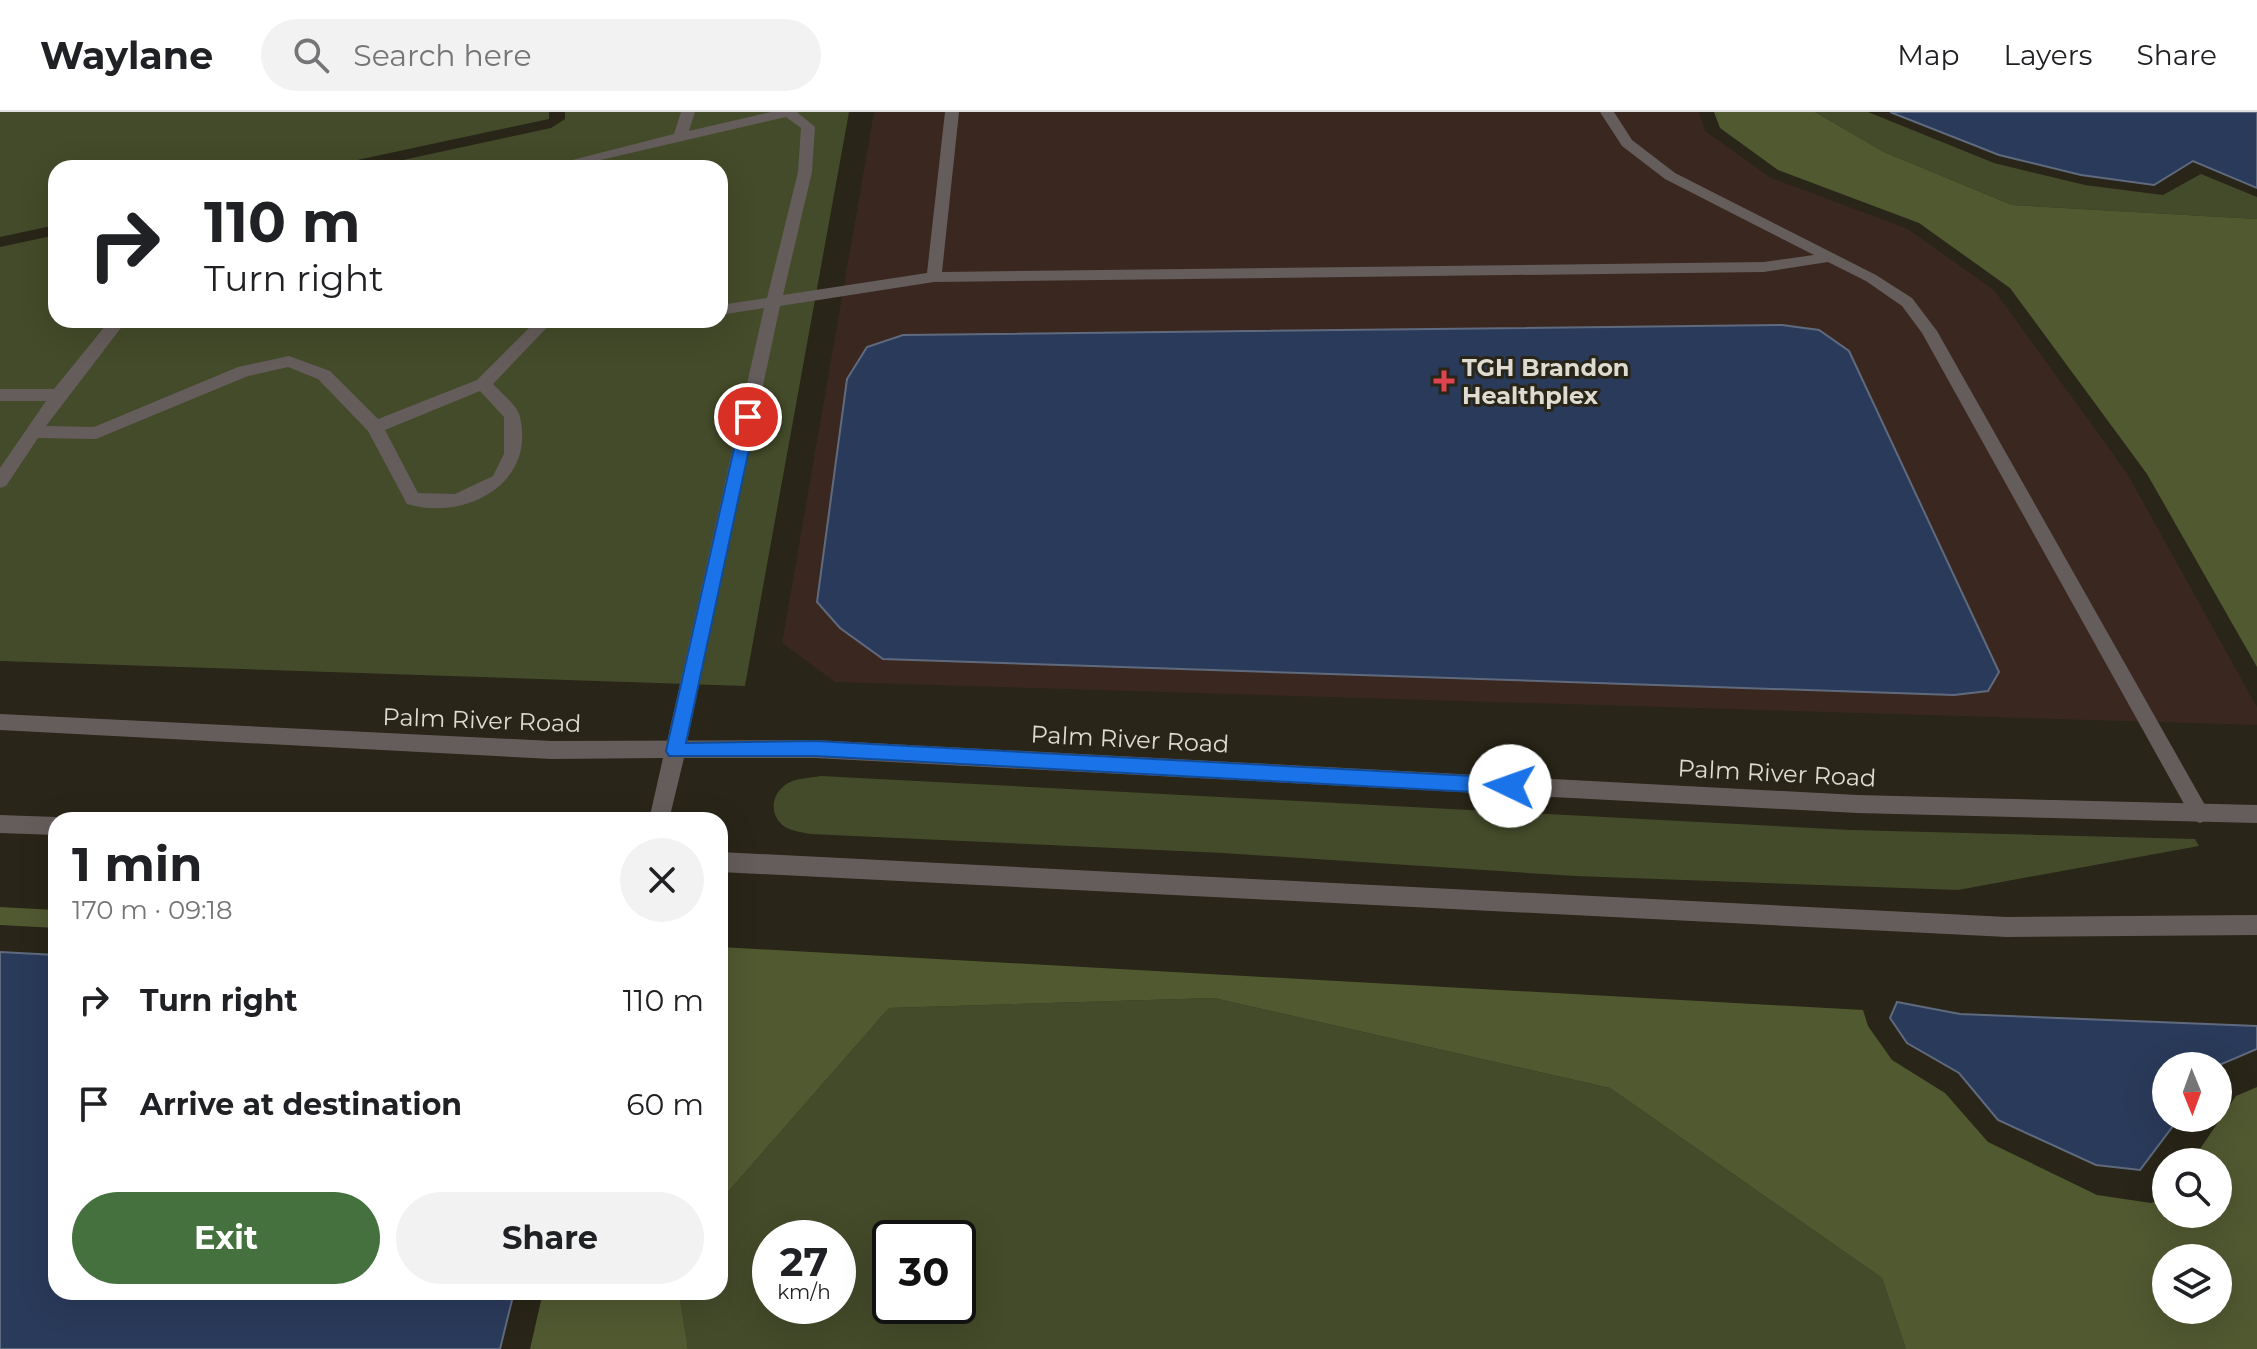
<!DOCTYPE html>
<html lang="en">
<head>
<meta charset="utf-8">
<style>
	:root { --surface:#fff; --page:#f2f2f2; --text:#202124; --muted:#757577; --line:#e0e0e0; --accent:#44713e }
	body { margin:0; font-family:Montserrat,sans-serif; background:var(--page); color:var(--text); height:100vh; display:flex; flex-direction:column; font-size:30px; white-space:nowrap }
	* { box-sizing:border-box; margin:0 }
	p { font-size:26px; color:var(--muted) }
	.icon { flex:none; width:44px; height:44px; fill:none; stroke:currentColor; stroke-width:2; stroke-linecap:round; stroke-linejoin:round }
	.map { position:relative; flex:1; overflow:hidden }
	.panel { position:absolute; left:48px; top:700px; width:680px; height:488px; display:flex; flex-direction:column; background:var(--surface); border-radius:24px; box-shadow:0 8px 32px #0002 }
	.panel>* { flex:none }
	.guide { position:absolute; left:48px; top:48px; width:680px; height:168px; border-radius:24px; box-shadow:0 8px 32px #0002; background:#fff; color:var(--text); overflow:hidden }
	.needle { width:52px; rotate:179deg }
	.buttons { position:absolute; left:2152px; top:940px; display:grid; gap:16px }
	.buttons a { display:grid; place-items:center; width:80px; height:80px; border-radius:50%; background:var(--surface); box-shadow:0 8px 32px #0002; font-size:40px }
	.speed { position:absolute; left:752px; top:1108px; display:flex; gap:16px; font-size:40px; font-weight:700; text-align:center }
	.speed>* { display:grid; place-content:center; width:104px; height:104px; border-radius:50%; background:var(--surface); box-shadow:0 8px 32px #0002; line-height:1 }
	.speed small { font-size:20px; font-weight:400 }
	.speed .limit { border:4px solid #111; border-radius:12px; background:#fff; color:#111 }
	.pin { position:absolute; display:grid; place-items:center; width:68px; height:68px; color:#fff; margin:-34px; border:4px solid #fff; border-radius:50%; box-shadow:0 2px 8px #0007 }
	.me { position:absolute; width:88px; margin:-44px; rotate:273deg; stroke-linejoin:round; filter:drop-shadow(0 0 6px #0008) }
	.turn { display:flex; align-items:center; gap:28px; height:168px; padding:0 24px; font-size:36px }
	.turn .icon { width:104px; height:104px; stroke-width:2.5 }
	.turn b { display:block; font-size:56px; line-height:68px }
	.round { display:grid; place-items:center; flex:none; width:84px; height:84px; border-radius:42px; background:var(--page) }
	.headline { display:flex; align-items:center; justify-content:space-between; height:136px; padding:0 24px }
	h1 { font-size:48px; font-weight:700; line-height:60px }
	.primary-button { display:flex; gap:16px; margin-top:auto; padding:16px 24px }
	.primary-button a { flex:1; height:92px; border-radius:48px; background:var(--accent); color:#fff; font-size:32px; font-weight:700; line-height:92px; text-align:center }
	.primary-button a+a { background:var(--page); color:var(--text) }
	ul { padding:0; list-style:none }
	li { display:flex; align-items:center; gap:24px; height:104px; padding:0 24px }
	li div { flex:1 }
	li b { display:block; font-size:30px }
	li em { font-style:normal }
	header { display:flex; align-items:center; gap:48px; box-sizing:border-box; height:112px; padding:0 40px; background:var(--surface); border-bottom:2px solid var(--line) }
	header strong { font-size:38px }
	nav { display:flex; gap:44px; margin-inline-start:auto; font-size:28px }
	.search { width:560px; height:72px; background:var(--page); display:flex; align-items:center; gap:20px; box-sizing:border-box; padding:0 28px; border-radius:44px; color:var(--muted); font-size:30px }
	.map>svg:first-child { display:block }
</style>
</head>
<body>
<header>
<strong>Waylane</strong>
<div class="search"><svg class="icon" aria-label="search" viewBox="0 0 24 24"><circle cx="10" cy="10" r="6"/><path d="M15 15l6 6"/></svg>Search here</div>
<nav><a>Map</a><a>Layers</a><a>Share</a></nav>
</header>
<div class="map">
<svg width="2257" height="1237" viewBox="0 0 2257 1237">
	<rect width="100%" height="100%" fill="#292518"/>
	<polygon fill="#3a2820" points="874,0 1699,0 1705,19 1771,66 1908,117 1994,178 2127,361 2257,595 2257,613 835,570 782,531"/>
	<g fill="#444b2a" fill-rule="evenodd">
		<polygon points="0,0 549,0 549,7 320,56 56,56 56,113 0,125"/>
		<polygon points="565,0 849,0 745,574 0,549 0,135 56,123 56,208 720,208 720,56 366,56 551,16 565,7"/>
		<polygon points="1815,0 1868,0 1994,51 2085,73 2163,83 2201,62 2257,85 2257,107 2012,93 1884,40"/>
		<path d="M821,664L1851,718L2195,727L2199,734L1958,778L1575,764L1223,741L810,722C801,720 792,719 785,715C768,703 771,681 788,671C798,666 810,666 821,664Z"/>
		<path d="M1214,886L1610,976L1882,1166L1906,1237H688L679,1180H720V1089L889,896ZM770,1126H838V1194H770ZM890,1126H958V1194H890Z"/>
	</g>
	<g fill="#515931" fill-rule="evenodd">
		<polygon points="1714,0 1815,0 1884,40 2012,93 2257,107 2257,555 2147,362 2010,176 1919,111 1778,58 1720,16"/>
		<polygon points="0,795 56,798 56,816 0,813"/>
		<path d="M720,835L1863,898L1868,914L1892,948L1945,981L1988,1030L2097,1083L2151,1091L2166,1086V1102H2218V1050H2191L2236,984L2257,975V1237H1906L1882,1166L1610,976L1214,886L889,896L720,1089ZM2218,1146V1198H2166V1146Z"/>
		<polygon points="543,1180 679,1180 688,1237 530,1237"/>
	</g>
	<g fill="#2a3a5a" stroke="#606a7e" stroke-width="2">
		<polygon points="1890,0 2257,0 2257,76 2193,49 2154,73 2081,63 1999,43"/>
		<polygon points="1782,213 1819,218 1849,239 1999,560 1988,579 1954,583 883,547 840,516 817,490 847,267 867,235 903,223"/>
		<polygon points="0,840 56,843 56,1180 514,1180 500,1237 0,1237"/>
		<polygon points="1897,890 1960,902 2257,914 2257,937 2217,954 2166,954 2166,1006 2179,1006 2140,1058 2096,1053 1998,1008 1959,961 1907,931 1890,906"/>
	</g>
	<g fill="none" stroke-linecap="round" stroke-linejoin="round">
		<g fill="#655d5b" fill-rule="evenodd">
			<polygon points="681,0 695,0 689,19 771,0 797,0 815,15 812,60 783,183 927,161 945,0 959,0 942,160 1764,150 1814,143 1665,67 1622,34 1600,0 1614,0 1632,28 1675,61 1876,163 1912,186 1937,219 2210,702 2207,708 2200,711 2193,708 1922,221 1902,194 1866,169 1828,150 1764,160 934,170 780,194 685,639 682,645 675,648 668,645 665,639 764,196 720,203 720,193 767,186 798,60 801,16 786,5 566,56 541,56 674,22"/>
			<path d="M110,208H127L46,314L94,315L238,255L289,244L330,259L378,307L477,268L537,208H554L493,272C501,281 518,294 520,305C536,373 464,409 407,392L368,319L318,267L288,255L248,264L96,327L38,326L6,374L0,376V356L46,289H0V277H54ZM480,279L504,305V342L493,364L455,382L418,381L385,318Z"/>
		</g>
		<g fill="#655d5b" fill-rule="evenodd">
			<polygon points="0,602 552,629 815,628 1857,683 2257,693 2257,711 1857,701 815,646 684,646 669,708 649,708 663,646 552,647 0,618"/>
			<polygon points="0,703 56,705 64,708 56,708 56,723 0,721"/>
			<polygon points="720,740 2007,805 2257,803 2257,823 2007,825 720,760"/>
		</g>
	</g>
	<polygon fill="#1a73e8" stroke="#114b97" stroke-width="2" points="748,300 756,305 686,631 815,629 1510,666 1516,668 1519,674 1516,679 1510,682 815,644 669,644 666,639 741,305"/>
	<path fill="#e0444e" stroke="#292518" stroke-width="3" d="M1440 257h8v8h8v8h-8v8h-8v-8h-8v-8h8z"/>
	<g text-anchor="middle" dominant-baseline="central" stroke-width="6" stroke-linejoin="round" paint-order="stroke">
		<g font-size="24" font-weight="bold" fill="#dedbd2" stroke="#292518" text-anchor="start">
			<text x="1462" y="255">TGH Brandon<tspan x="1462" dy="28">Healthplex</tspan></text>
		</g>
		<g font-size="24" fill="#dedbd2" stroke="#292518">
			<text transform="translate(482 608) rotate(2)">Palm River Road</text>
			<text transform="translate(1130 627) rotate(3)">Palm River Road</text>
			<text transform="translate(1777 661) rotate(3)">Palm River Road</text>
		</g>
	</g>
</svg>
<div class="buttons">
<a><svg class="needle" viewBox="-14 -14 28 28"><path d="M0-13l5 13h-10z" fill="#e53935"/><path d="M0 13l5-13h-10z" fill="#757577"/></svg></a>
<a><svg class="icon" aria-label="search" viewBox="0 0 24 24"><circle cx="10" cy="10" r="6"/><path d="M15 15l6 6"/></svg></a>
<a><svg class="icon" aria-label="layers" viewBox="0 0 24 24"><path d="M12 4l9 5-9 5-9-5zM3 14l9 5 9-5"/></svg></a>
</div>
<div class="speed"><div>27<small>km/h</small></div><div class="limit">30</div></div>
<div class="pin" style="left:748px;top:305px;background:#d93025"><svg class="icon" aria-label="arrive" viewBox="0 0 24 24"><path d="M6 21V4h12l-3 4 3 4H6"/></svg></div>
<svg class="me" style="left:1510px;top:674px" viewBox="-20 -20 40 40"><circle r="19" fill="#fff"/><path d="M0-13L10 11 0 6-10 11z" fill="#1a73e8"/></svg>
<div class="guide">
<div class="turn"><svg class="icon" aria-label="right" viewBox="0 0 24 24"><path d="M7 20v-9h11M14 6l5 5-5 5"/></svg><div><b>110 m</b>Turn right</div></div>
</div>
<section class="panel">
<div class="headline"><div><h1>1 min</h1><p>170 m · 09:18</p></div><a class="round"><svg class="icon" aria-label="close" viewBox="0 0 24 24"><path d="M6 6l12 12M18 6L6 18"/></svg></a></div>
<ul>
<li><svg class="icon" aria-label="right" viewBox="0 0 24 24"><path d="M7 20v-9h11M14 6l5 5-5 5"/></svg><div><b>Turn right</b></div><em>110 m</em></li>
<li><svg class="icon" aria-label="arrive" viewBox="0 0 24 24"><path d="M6 21V4h12l-3 4 3 4H6"/></svg><div><b>Arrive at destination</b></div><em>60 m</em></li>
</ul>
<div class="primary-button"><a>Exit</a><a>Share</a></div>
</section>
</div>
</body>
</html>
